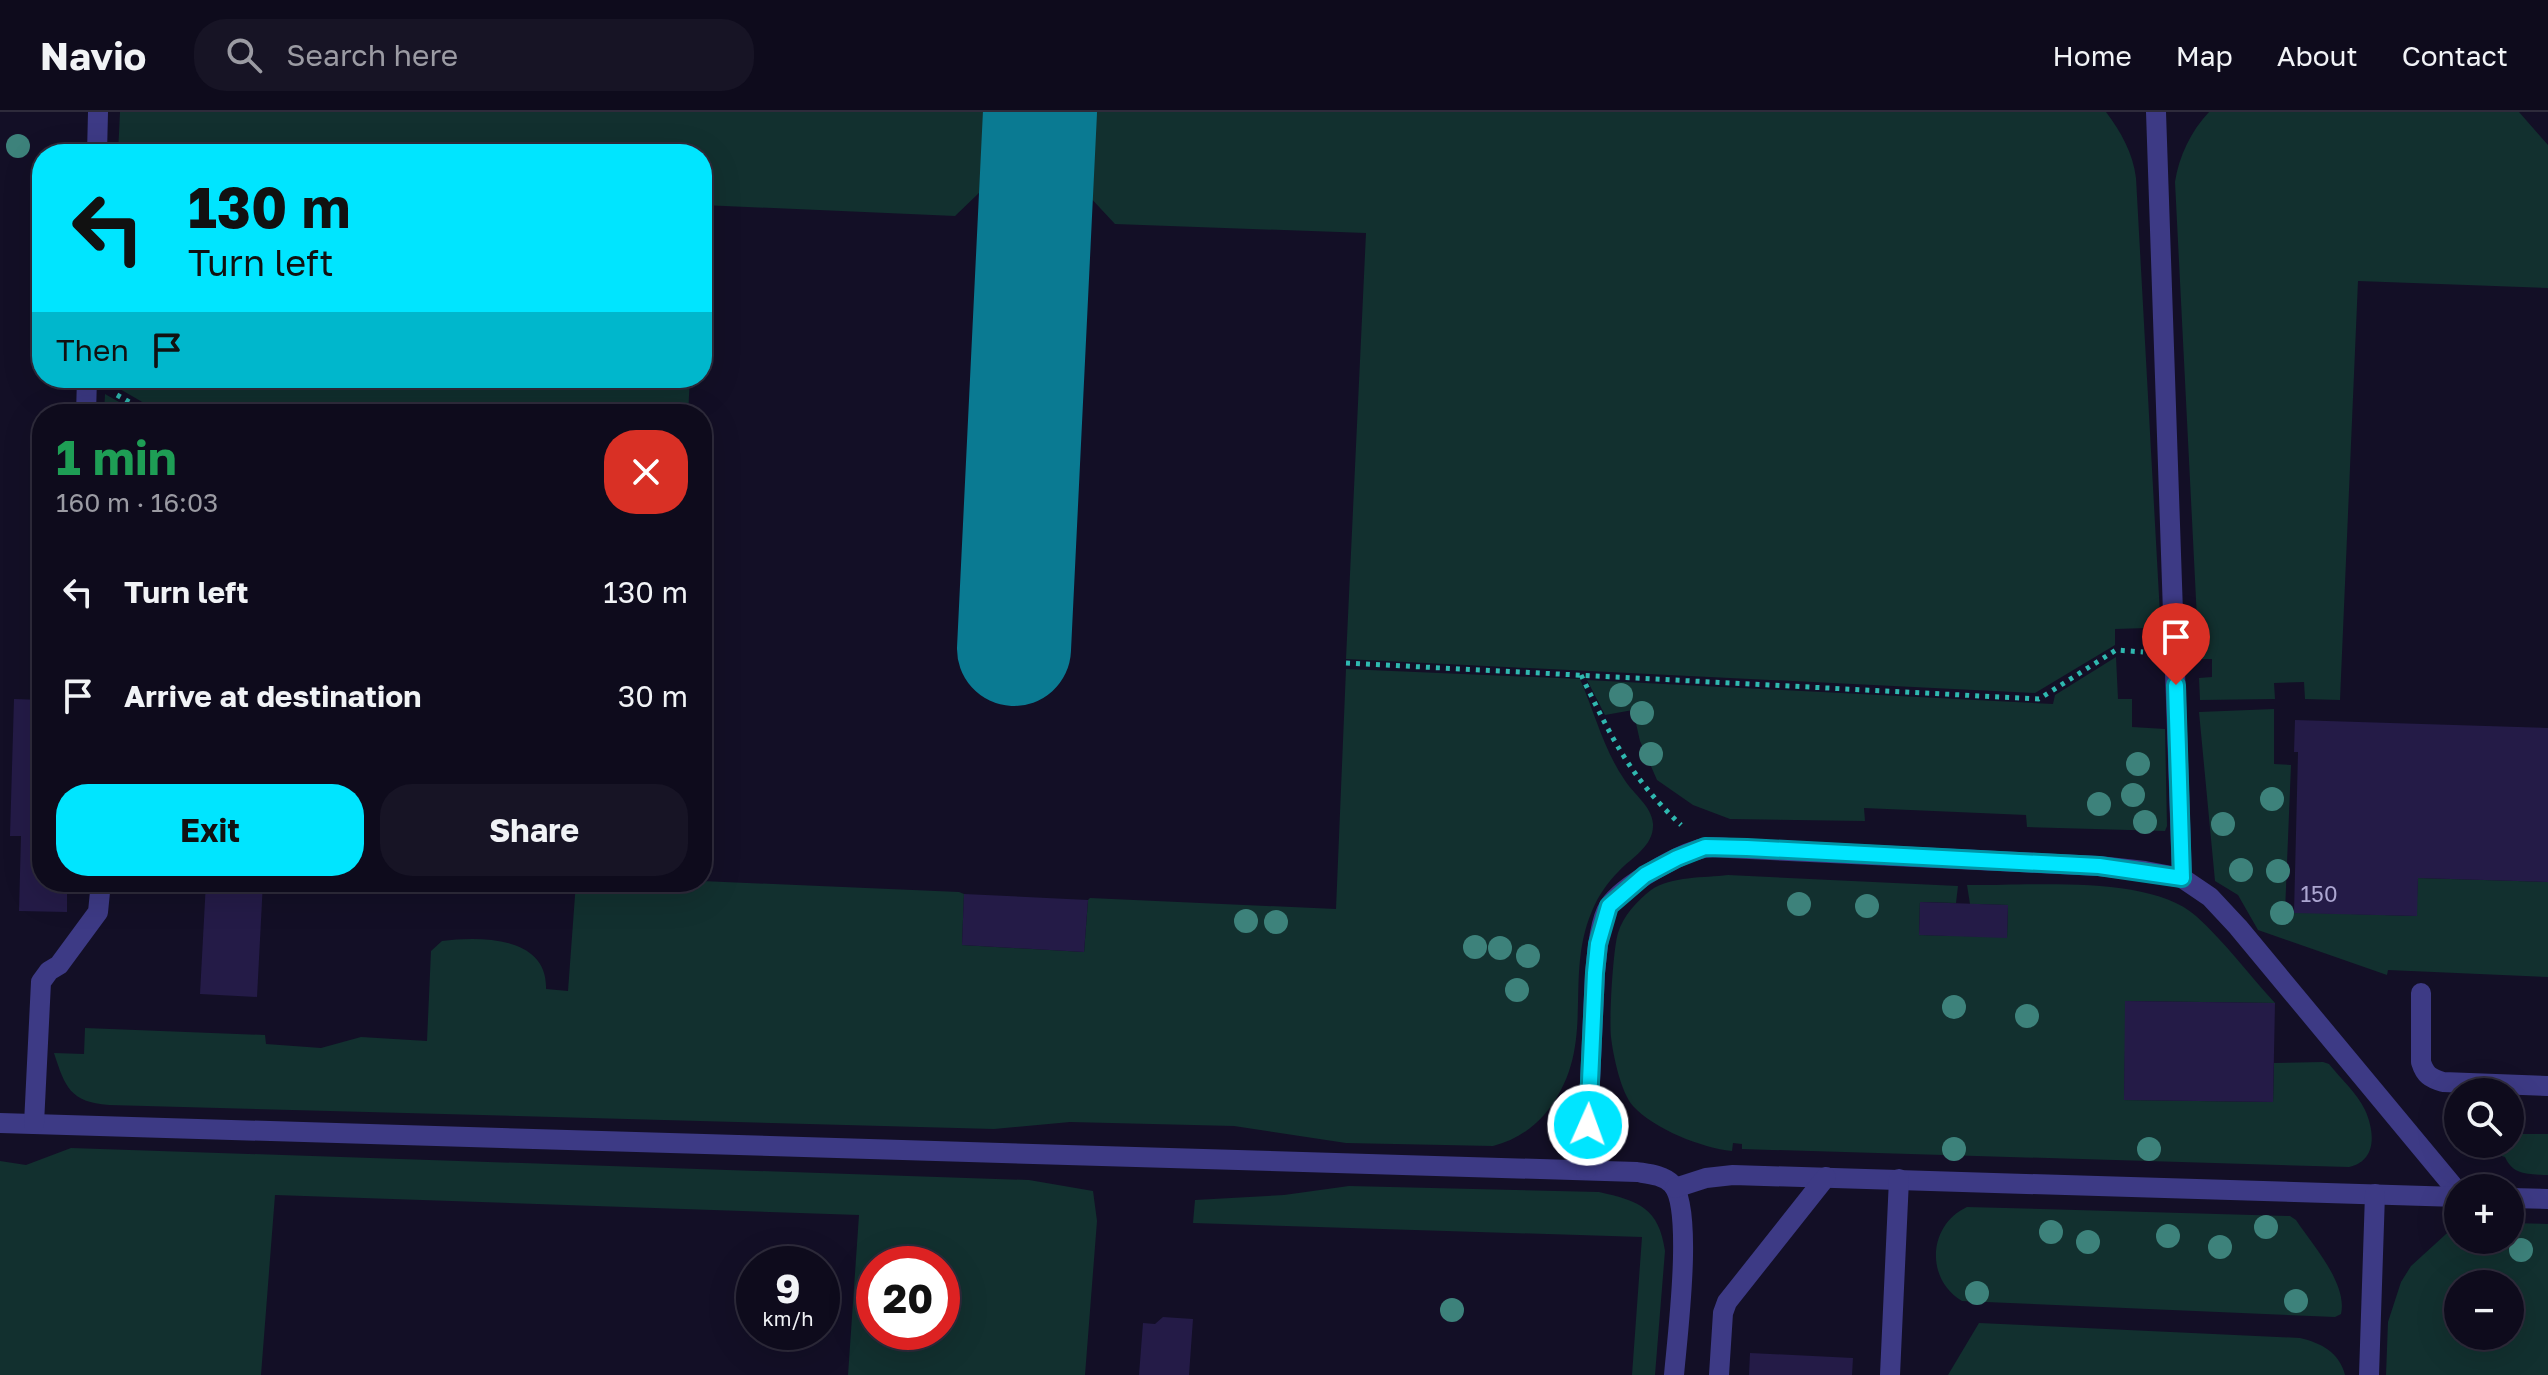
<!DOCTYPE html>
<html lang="en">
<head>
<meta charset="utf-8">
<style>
	:root { --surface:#0e0b1c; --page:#171425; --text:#f1f3f6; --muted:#9b9ba3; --line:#2e2b3b; --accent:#00e5ff }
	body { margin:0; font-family:"Golos Text",sans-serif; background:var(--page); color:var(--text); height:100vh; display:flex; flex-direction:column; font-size:30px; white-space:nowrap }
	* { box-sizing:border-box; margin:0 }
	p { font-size:26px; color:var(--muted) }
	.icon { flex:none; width:44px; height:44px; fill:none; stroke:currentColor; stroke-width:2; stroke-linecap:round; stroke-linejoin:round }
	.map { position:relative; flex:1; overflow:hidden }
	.panel { position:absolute; left:32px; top:292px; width:680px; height:488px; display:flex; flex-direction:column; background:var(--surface); border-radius:32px; box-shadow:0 8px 32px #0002,0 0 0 2px var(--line) }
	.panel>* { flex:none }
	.banner { position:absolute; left:32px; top:32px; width:680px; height:244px; border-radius:32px; box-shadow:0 8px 32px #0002,0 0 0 2px var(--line); background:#00e5ff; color:#111; overflow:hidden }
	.fabs { position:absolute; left:2444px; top:966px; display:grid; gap:16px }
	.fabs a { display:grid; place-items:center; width:80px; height:80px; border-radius:50%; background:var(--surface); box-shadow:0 8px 32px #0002,0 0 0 2px var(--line); font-size:40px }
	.speed { position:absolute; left:736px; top:1134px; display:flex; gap:16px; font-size:40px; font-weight:700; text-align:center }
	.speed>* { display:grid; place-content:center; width:104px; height:104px; border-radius:50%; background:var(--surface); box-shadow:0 8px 32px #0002,0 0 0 2px var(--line); line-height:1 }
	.speed small { font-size:20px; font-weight:400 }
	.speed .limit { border:12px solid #d22; background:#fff; color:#111 }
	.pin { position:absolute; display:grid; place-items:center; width:68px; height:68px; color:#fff; margin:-82px -34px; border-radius:50% 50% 50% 0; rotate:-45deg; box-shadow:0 0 8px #0007 }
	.pin .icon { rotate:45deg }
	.me { position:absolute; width:88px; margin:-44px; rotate:2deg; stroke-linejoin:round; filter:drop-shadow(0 0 6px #0008) }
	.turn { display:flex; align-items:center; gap:28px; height:168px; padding:0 24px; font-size:36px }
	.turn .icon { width:104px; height:104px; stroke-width:2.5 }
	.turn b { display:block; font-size:56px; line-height:68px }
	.then { display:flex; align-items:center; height:76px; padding:0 24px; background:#0003; gap:16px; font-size:30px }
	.round { display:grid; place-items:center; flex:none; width:84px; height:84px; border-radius:32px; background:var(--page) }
	.headline { display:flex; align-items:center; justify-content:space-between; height:136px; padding:0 24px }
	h1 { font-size:48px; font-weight:700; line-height:60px; color:#1e9e55 }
	.cta { display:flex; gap:16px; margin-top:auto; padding:16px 24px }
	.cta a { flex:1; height:92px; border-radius:32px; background:var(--accent); color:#111; font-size:32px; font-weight:700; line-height:92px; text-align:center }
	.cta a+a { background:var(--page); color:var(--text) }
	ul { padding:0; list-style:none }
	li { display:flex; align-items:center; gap:24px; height:104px; padding:0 24px }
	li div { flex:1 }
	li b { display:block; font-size:30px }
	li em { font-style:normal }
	header { display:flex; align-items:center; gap:48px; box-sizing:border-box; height:112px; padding:0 40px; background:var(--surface); border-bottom:2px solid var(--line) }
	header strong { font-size:38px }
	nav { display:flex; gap:44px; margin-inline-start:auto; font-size:28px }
	.search { width:560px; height:72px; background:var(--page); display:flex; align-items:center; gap:20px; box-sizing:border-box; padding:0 28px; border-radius:32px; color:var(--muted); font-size:30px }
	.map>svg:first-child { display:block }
</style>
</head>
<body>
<header>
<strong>Navio</strong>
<div class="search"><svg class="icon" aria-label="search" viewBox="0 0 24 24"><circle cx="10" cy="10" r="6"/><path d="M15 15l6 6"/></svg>Search here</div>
<nav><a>Home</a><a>Map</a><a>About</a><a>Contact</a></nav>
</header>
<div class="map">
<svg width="2548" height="1263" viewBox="0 0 2548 1263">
	<rect width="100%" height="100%" fill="#130f26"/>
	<g fill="#12302f" fill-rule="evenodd">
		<polygon points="120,0 1009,0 1006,55 955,104 702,93 702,42 118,42"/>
		<path d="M1072,0H2106C2121,20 2133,41 2136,66L2162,539H2148L2147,516L2115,517V533L2035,581L1346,547L1366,121L1115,112L1073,67L1069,52Z"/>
		<path d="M2209,0H2519L2548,33V176L2358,169L2340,588L2305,587L2304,570L2274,571L2275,587L2200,588L2199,566L2212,565V547H2199L2175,70C2179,44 2191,19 2209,0Z"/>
		<polygon points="106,266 690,266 688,302 163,302 106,269"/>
		<polygon points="105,282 140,302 104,302"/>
		<polygon points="2116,545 2118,587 2132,587 2132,615 2165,617 2167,714 2165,719 2027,715 2026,703 1864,696 1865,709 1730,707 1693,693 1657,668 1640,629 1633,598 1605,603 1587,568 2053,592 2055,583"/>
		<path d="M1346,557L1580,567C1594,599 1604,638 1624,667C1633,682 1652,694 1653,712C1654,734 1632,745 1619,759C1607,771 1598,784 1592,799C1562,869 1600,937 1544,1003C1531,1018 1513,1029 1493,1034L1346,1031L1234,1014L1070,1010L994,1017L109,993C70,990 65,975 54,941L84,942L85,916L265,923L266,932L321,936L361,925L427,929L431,839L442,829C480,824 548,824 546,877L568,879L576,770L702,769L959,780L964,782L962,833L1084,840L1088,788L1090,786L1336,797Z"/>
		<polygon points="2274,597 2274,652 2291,653 2285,800 2416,804 2418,766 2548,770 2548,865 2388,858 2387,863 2258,818 2238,783 2215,769 2199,600"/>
		<path d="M1728,763L1958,774L1956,791L1920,790L1919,823L2007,825L2008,793L1970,792L1967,773C2028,774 2150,762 2196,804C2225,830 2249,863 2275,891L2126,889L2124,988L2273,990L2274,951L2323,950L2329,952C2341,967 2357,981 2365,998C2375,1020 2377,1049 2349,1055L1742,1037V1032L1733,1031L1732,1039C1702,1036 1654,1017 1633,994C1621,981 1613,943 1611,925C1609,908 1613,837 1618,821C1623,804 1637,789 1651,778C1671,764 1704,766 1728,763Z"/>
		<path d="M2510,1022H2548V1063C2530,1062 2513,1064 2505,1045L2462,1032H2510Z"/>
		<path d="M71,1036L1029,1068L1093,1079L1097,1109L1085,1263H848L859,1103L275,1083L261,1263H0V1049L26,1053ZM874,1152H942V1220H874Z"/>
		<path d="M1349,1074L1599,1080C1639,1089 1659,1096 1665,1139L1655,1263H1632L1642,1125L1193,1111L1195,1088L1284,1083Z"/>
		<path d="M1967,1095L2290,1104L2296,1108C2312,1132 2348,1172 2341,1202L2335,1205L1962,1189C1925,1167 1928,1113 1967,1095Z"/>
		<path d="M2510,1111L2548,1112V1263H2386L2388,1210L2401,1170L2411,1154L2457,1112L2458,1128H2510ZM2458,1172H2510V1224H2458Z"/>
		<path d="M1979,1211L2300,1226C2321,1231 2339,1240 2345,1263H1948Z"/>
	</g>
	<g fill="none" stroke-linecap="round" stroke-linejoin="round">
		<polyline stroke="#0a7a92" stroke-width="114" points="1014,537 1040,0"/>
	</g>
	<g fill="#241b47">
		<polygon points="14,587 42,588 42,770 67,770 67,800 19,799 21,724 10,724"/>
		<polygon points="2295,608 2548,616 2548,770 2418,766 2417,804 2294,801 2298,640 2294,640"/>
		<polygon points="206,770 263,770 257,885 200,882"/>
		<polygon points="464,770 544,770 543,780 464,777"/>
		<polygon points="964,782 1088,788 1084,840 962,833"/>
		<polygon points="1920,790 2008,793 2007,826 1919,823"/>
		<polygon points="2125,889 2275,891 2273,990 2124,988"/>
		<polygon points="1163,1205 1193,1207 1189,1263 1139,1263 1143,1211 1155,1212"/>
		<polygon points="1750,1241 1853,1246 1852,1263 1749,1263"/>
	</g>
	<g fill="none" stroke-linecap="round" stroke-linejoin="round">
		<g stroke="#2fb8b0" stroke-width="5" stroke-dasharray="4 6" stroke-linecap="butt">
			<polyline points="117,283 151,302"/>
			<polyline points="1346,551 2039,587 2116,538 2143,540"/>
			<path d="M1581,563C1612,626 1629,664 1681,713"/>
		</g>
		<g stroke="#3d3a85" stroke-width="20">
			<polyline points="2156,0 2182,766"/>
			<polyline points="97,42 98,0"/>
			<polyline points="86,302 87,266"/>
			<path d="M2421,881V950C2425,963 2430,966 2443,970L2548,974"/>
			<path d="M0,1011L1637,1060C1649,1062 1663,1063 1672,1072C1694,1096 1677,1227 1674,1263"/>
			<polyline points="34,1012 41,870 49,859 59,853 98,800 101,770"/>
			<path d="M1586,1058L1595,861C1597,843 1599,810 1609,794C1623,773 1680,741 1704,736C1712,734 1722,736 1729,736L2099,754L2145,759L2182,766L2210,785L2238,815L2458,1080"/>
			<polyline points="1675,1076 1706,1066 1733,1063 2458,1085"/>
			<polyline points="2510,1086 2548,1087"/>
			<polyline points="1719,1263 1723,1201 1727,1190 1826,1065"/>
			<polyline points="1890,1263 1899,1067"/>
			<polyline points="2369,1263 2375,1082"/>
		</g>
	</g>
	<g fill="#3d827b">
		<circle cx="18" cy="34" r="12"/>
		<circle cx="1621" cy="583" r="12"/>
		<circle cx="1642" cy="601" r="12"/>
		<circle cx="1651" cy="642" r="12"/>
		<circle cx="2138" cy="652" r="12"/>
		<circle cx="2133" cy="683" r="12"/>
		<circle cx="2272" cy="687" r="12"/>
		<circle cx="2099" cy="692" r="12"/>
		<circle cx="2145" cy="710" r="12"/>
		<circle cx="2223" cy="712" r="12"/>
		<circle cx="2241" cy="758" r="12"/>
		<circle cx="2278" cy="759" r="12"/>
		<circle cx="1799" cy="792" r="12"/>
		<circle cx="1867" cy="794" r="12"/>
		<circle cx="2282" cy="801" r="12"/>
		<circle cx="1246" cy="809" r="12"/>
		<circle cx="1276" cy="810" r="12"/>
		<circle cx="1475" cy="835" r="12"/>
		<circle cx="1500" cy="836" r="12"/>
		<circle cx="1528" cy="844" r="12"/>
		<circle cx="1517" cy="878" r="12"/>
		<circle cx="1954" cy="895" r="12"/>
		<circle cx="2027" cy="904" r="12"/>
		<circle cx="1954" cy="1037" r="12"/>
		<circle cx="2149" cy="1037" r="12"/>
		<circle cx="2266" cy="1115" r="12"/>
		<circle cx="2051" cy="1120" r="12"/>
		<circle cx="2168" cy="1124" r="12"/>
		<circle cx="2088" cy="1130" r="12"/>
		<circle cx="2220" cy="1135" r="12"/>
		<circle cx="2521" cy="1138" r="12"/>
		<circle cx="1977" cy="1181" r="12"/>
		<circle cx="2296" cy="1189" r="12"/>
		<circle cx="1452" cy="1198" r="12"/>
	</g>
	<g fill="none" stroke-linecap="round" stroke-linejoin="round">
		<defs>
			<polyline id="route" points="1588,1013 1595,861 1598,832 1609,794 1645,763 1677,746 1705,735 1747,736 2099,754 2182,766 2176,573"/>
		</defs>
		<use href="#route" stroke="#0095a6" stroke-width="20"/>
		<use href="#route" stroke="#00e5ff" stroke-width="14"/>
	</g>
	<g text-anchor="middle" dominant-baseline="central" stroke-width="6" stroke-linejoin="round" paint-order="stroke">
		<g font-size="22" fill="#aca6d1">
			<text x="2319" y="781">150</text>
		</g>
	</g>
</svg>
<div class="fabs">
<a><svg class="icon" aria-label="search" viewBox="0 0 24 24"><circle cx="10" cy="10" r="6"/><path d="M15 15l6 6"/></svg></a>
<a>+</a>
<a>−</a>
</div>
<div class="speed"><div>9<small>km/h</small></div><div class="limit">20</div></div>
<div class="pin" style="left:2176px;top:573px;background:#d93025"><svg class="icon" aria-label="arrive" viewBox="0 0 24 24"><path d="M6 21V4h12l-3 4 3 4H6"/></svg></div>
<svg class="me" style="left:1588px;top:1013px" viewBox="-20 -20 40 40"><circle r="17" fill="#00e5ff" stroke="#fff" stroke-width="3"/><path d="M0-11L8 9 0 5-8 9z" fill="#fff"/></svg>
<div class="banner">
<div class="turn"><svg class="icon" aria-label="left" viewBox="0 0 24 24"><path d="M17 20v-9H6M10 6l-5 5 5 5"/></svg><div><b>130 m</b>Turn left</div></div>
<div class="then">Then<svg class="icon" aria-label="arrive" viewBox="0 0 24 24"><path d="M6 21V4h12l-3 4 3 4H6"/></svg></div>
</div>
<section class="panel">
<div class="headline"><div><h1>1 min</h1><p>160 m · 16:03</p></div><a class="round" style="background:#d93025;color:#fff"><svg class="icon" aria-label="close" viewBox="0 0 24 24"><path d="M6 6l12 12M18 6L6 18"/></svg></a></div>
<ul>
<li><svg class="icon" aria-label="left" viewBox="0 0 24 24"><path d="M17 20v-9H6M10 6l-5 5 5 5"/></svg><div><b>Turn left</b></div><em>130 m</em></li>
<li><svg class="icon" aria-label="arrive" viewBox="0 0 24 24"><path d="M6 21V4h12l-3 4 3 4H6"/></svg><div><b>Arrive at destination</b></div><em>30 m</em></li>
</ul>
<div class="cta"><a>Exit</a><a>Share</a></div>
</section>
</div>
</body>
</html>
